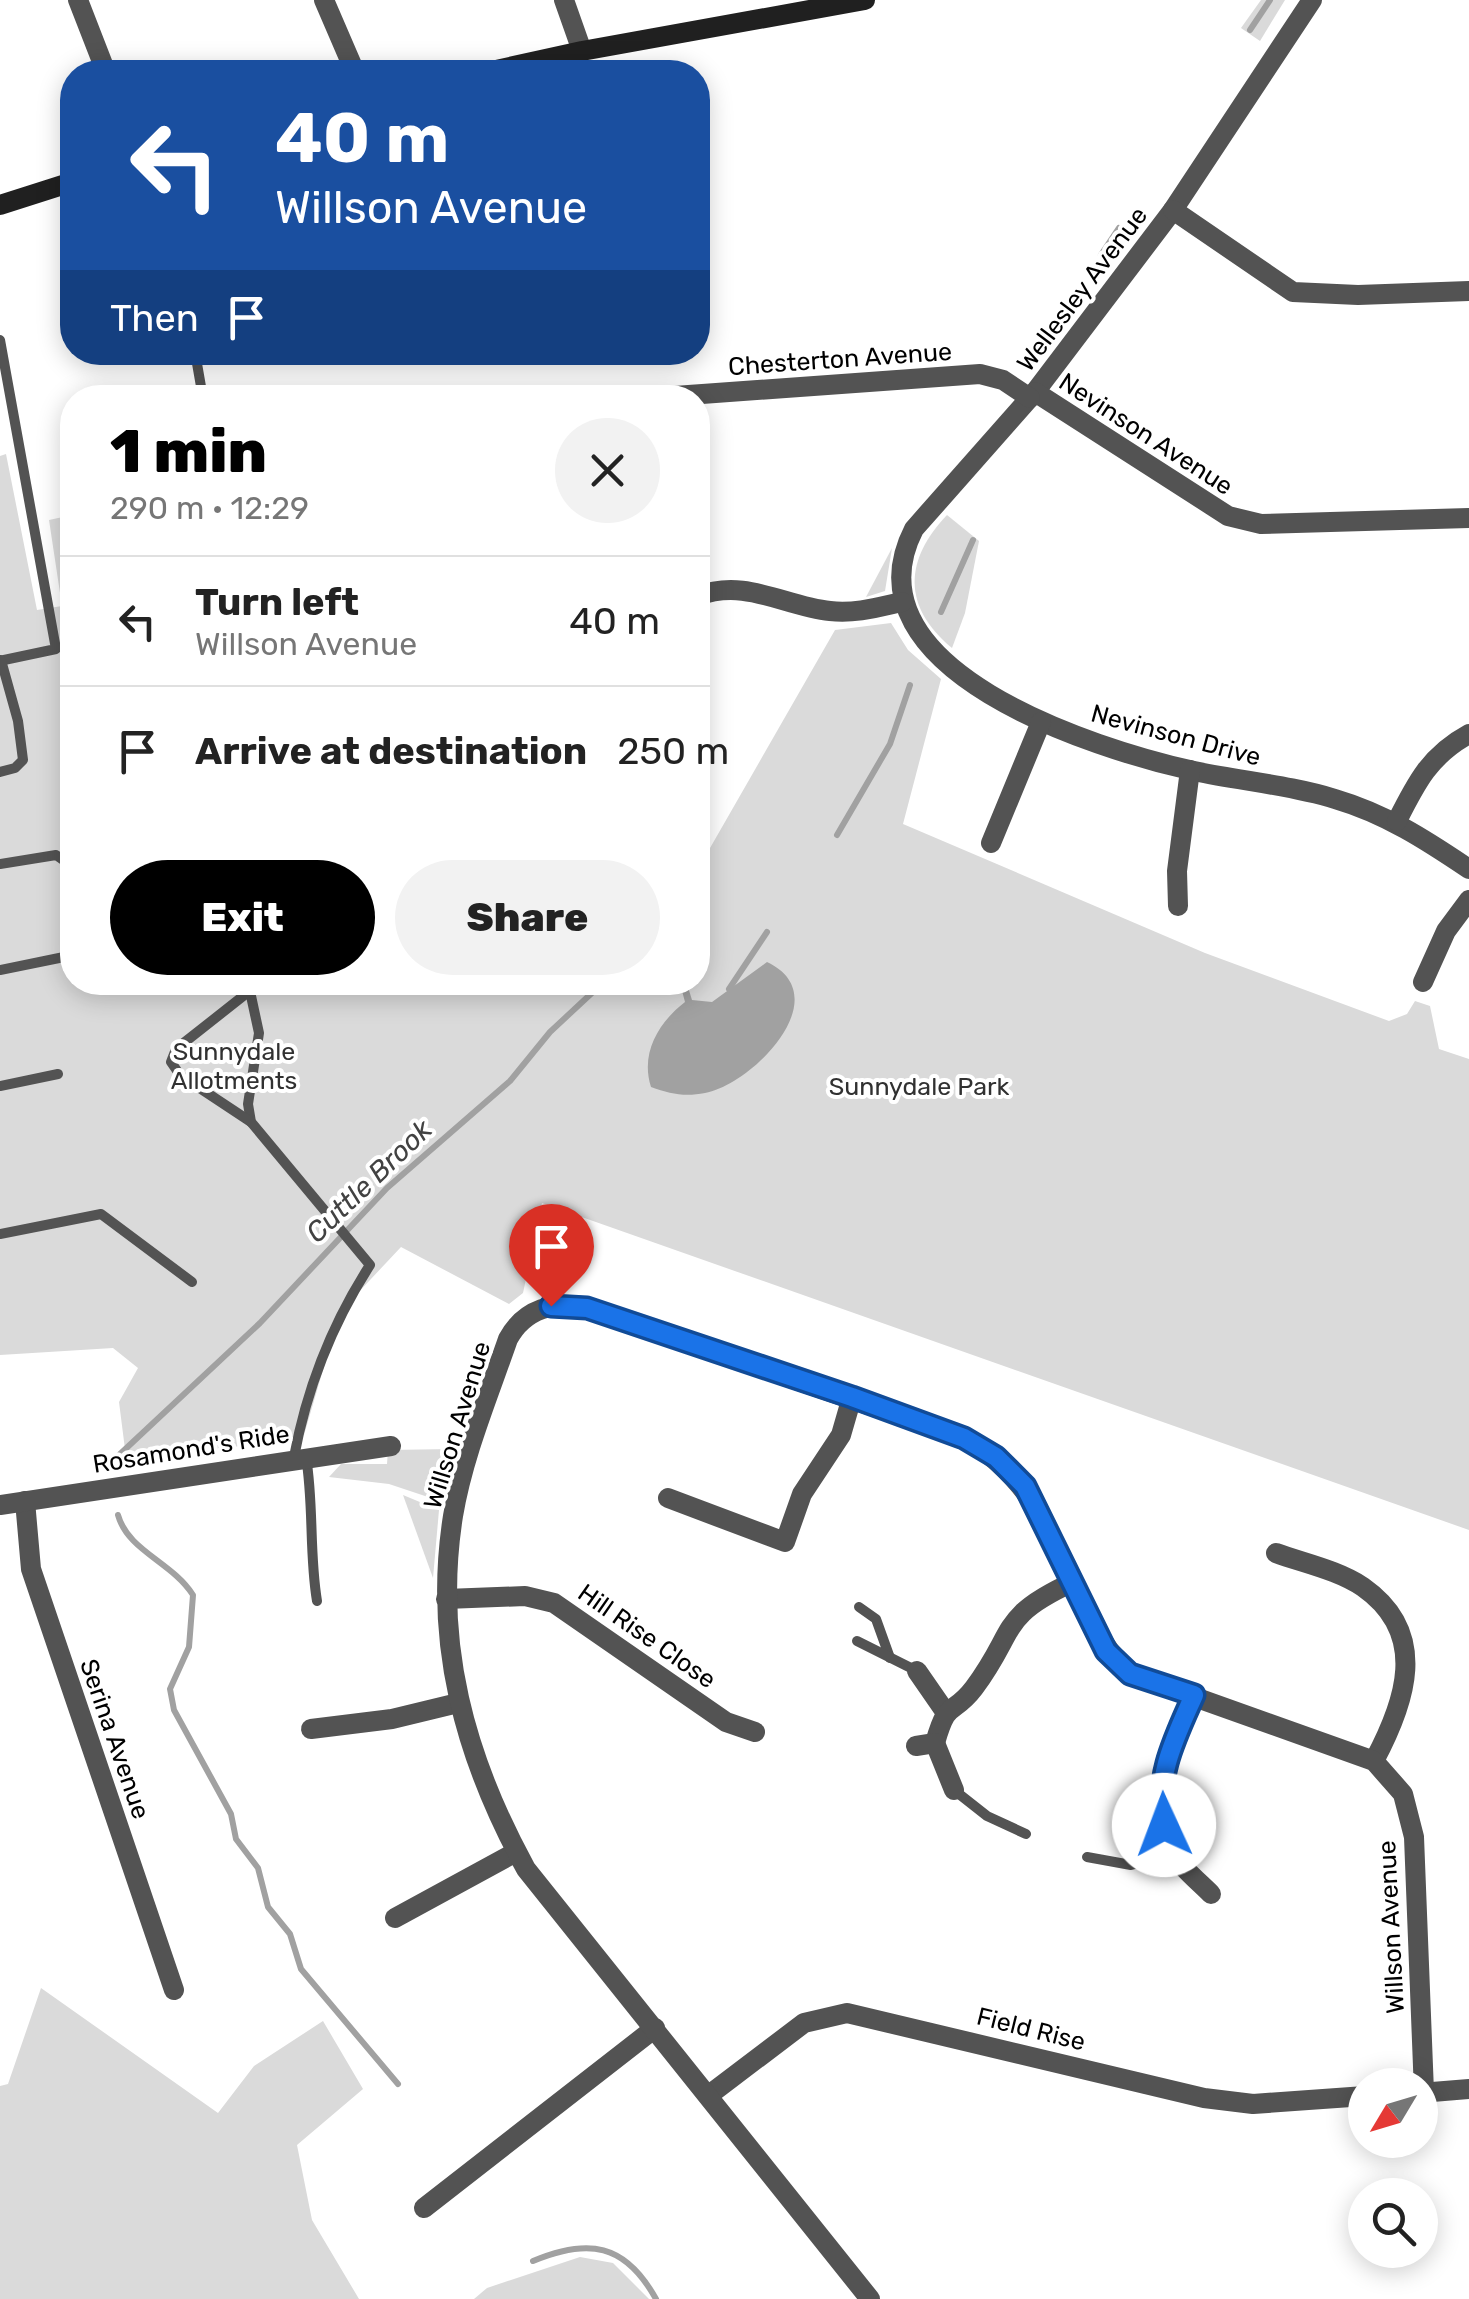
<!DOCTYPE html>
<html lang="en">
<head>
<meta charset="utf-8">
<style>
	:root { --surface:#fff; --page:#f2f2f2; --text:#222; --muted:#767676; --line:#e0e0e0; --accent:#000 }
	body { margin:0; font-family:Rubik,sans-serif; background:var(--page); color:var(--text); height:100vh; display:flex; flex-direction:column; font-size:38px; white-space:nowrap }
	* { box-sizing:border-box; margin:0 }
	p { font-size:32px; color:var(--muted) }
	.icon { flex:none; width:55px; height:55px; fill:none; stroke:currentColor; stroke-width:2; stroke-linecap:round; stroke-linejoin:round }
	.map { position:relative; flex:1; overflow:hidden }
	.drawer { position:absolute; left:60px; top:385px; width:650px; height:610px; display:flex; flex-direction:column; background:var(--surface); border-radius:40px; box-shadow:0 5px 25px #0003 }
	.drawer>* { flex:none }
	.top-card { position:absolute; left:60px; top:60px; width:650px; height:305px; border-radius:40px; box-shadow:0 5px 25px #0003; background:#1a4fa0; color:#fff; overflow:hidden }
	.needle { width:65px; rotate:232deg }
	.tools { position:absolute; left:1348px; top:2068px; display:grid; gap:20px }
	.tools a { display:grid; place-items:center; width:90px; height:90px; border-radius:50%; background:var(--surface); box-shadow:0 5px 25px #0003; font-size:50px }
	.pin { position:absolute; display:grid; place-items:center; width:85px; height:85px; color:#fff; margin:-102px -42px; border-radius:50% 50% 50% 0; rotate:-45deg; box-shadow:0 0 10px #0007 }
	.pin .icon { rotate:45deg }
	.me { position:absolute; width:110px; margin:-55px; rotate:358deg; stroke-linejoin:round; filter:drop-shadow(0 0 8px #0008) }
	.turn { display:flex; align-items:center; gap:35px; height:210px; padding:0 50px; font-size:45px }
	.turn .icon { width:130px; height:130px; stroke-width:2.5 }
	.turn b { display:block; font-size:70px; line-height:85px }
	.then { display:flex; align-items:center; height:95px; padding:0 50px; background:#0003; gap:20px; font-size:38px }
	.round { display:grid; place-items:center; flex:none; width:105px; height:105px; border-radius:52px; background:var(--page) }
	.head { display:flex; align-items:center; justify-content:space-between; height:170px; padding:0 50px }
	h1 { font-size:60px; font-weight:800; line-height:75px; color:var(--accent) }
	.action { display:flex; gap:20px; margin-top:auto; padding:20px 50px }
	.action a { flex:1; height:115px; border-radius:60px; background:var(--accent); color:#fff; font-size:40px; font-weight:800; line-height:115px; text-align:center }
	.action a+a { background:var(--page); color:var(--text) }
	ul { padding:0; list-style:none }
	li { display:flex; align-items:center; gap:30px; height:130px; padding:0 50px; border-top:2px solid var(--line) }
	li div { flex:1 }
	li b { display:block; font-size:38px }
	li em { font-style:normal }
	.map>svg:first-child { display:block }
</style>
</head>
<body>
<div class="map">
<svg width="1469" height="2299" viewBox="0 0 1469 2299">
	<rect width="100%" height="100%" fill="#fff"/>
	<g fill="#dadada">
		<polygon points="1261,0 1285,0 1260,41 1241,28"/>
		<polygon points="6,454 37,610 62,606 49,520 72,515 72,982 698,982 698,869 835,630 891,623 908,650 941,679 903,824 1205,953 1389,1021 1407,1014 1415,1001 1430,1006 1439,1049 1469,1059 1469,1530 542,1203 523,1293 509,1304 401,1247 355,1296 332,1339 304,1435 127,1465 119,1402 138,1368 113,1348 0,1355 0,456"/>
		<path d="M947,515L979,541L965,613L952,648C902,607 904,560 947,515Z"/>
		<polygon points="892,548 885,591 866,597"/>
		<polygon points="453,1449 440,1501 389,1484 329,1477 341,1464 387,1464 388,1450"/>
		<polygon points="403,1495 439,1510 433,1578"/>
		<polygon points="41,1988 218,2113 254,2066 323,2021 363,2089 297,2145 312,2220 359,2299 0,2299 0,2086 8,2084"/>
		<polygon points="580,2257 613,2263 649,2299 474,2299 487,2288"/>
	</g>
	<path fill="#a1a1a1" d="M767,962C839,996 753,1084 705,1093C685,1097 670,1094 651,1087C640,1053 659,1022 685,1002L681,987L671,983L687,984L692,1000L712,1002Z"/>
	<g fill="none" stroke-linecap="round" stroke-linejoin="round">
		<g stroke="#a1a1a1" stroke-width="6">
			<polyline points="1250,30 1270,0"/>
			<polyline points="1101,255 1119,228"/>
			<polyline points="941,612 973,540"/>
			<polyline points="837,835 890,744 910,685"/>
			<polyline points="729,989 767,932"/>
			<polyline points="119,1455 260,1323 387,1188 510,1081 550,1032 594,991 677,984"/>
			<path d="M118,1515C128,1551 172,1562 193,1595L189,1647L170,1689L174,1710L231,1814L236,1839L258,1868L268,1907L290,1934L301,1969L398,2084"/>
			<path d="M533,2261C588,2238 625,2243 656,2299"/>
		</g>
		<g stroke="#535353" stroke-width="10">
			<polyline points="0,340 56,649 4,660"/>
			<polyline points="195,352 203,398"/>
			<polyline points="0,772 15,768 23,760 18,721 1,660"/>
			<polyline points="0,864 56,855 66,862 72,893"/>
			<polyline points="0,970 64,957 72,951"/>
			<path d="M248,982L259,1033L248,1104L251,1122L370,1265C332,1324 307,1387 294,1457"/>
			<polyline points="0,1086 58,1074"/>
			<polyline points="251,1122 180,1075 171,1062 176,1049 261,982"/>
			<polyline points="0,1234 101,1214 192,1282"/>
			<path d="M306,1457C314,1505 309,1553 317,1601"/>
			<polyline points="859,1607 876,1619 890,1658"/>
			<polyline points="857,1641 917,1671"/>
			<polyline points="954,1790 987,1816 1026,1834"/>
			<polyline points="1087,1857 1131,1865 1155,1859"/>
		</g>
		<g stroke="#535353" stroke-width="20">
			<polyline points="78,0 106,72"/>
			<polyline points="324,0 355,72"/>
			<polyline points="564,0 582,51"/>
			<path d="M1312,0L1173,210L1035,392L914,529C842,669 1094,749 1194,771C1240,781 1290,785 1335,799C1386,814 1426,840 1469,869"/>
			<polyline points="1173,210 1293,292 1358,295 1469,291"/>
			<polyline points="1035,392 1228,516 1261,524 1469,518"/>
			<polyline points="647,398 980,374 1003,380 1030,398"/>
			<path d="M698,596C745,578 784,606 830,611C855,614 879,607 902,602"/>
			<path d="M1397,821C1416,783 1430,755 1469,734"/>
			<polyline points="991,843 1041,722"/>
			<polyline points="1178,906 1177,871 1190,770"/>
			<polyline points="1423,982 1446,931 1469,900"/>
			<polyline points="668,1498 785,1542 802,1494 841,1435 852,1397"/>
			<polyline points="25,1501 31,1569 174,1990"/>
			<polyline points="0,1505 391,1446"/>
			<path d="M1276,1553C1303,1563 1338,1570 1363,1587C1430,1634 1405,1703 1374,1761"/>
			<polyline points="446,1599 525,1596 554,1603 726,1722 755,1732"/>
			<polyline points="917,1671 944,1710"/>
			<path d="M1195,1695C1174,1742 1146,1794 1169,1846C1176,1863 1197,1880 1211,1894"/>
			<polyline points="311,1729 392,1719 458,1703"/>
			<path d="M935,1743C948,1697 952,1717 974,1688C1017,1631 997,1617 1073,1582"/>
			<polyline points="916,1746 935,1743 954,1790"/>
			<polyline points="395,1918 516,1852"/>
			<polyline points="1420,2093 1469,2089"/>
			<polyline points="709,2095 804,2023 847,2013 1204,2098 1253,2104 1365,2096"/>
			<polyline points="424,2208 655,2028"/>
			<path d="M870,2299L526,1869C465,1758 433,1643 453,1516C463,1456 488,1397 508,1339C524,1309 555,1300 587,1308L964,1438C1069,1499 1054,1599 1130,1674L1374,1761L1403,1794L1414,1837L1424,2092"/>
		</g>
		<g stroke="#202020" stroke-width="20">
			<polyline points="487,72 582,51 865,0"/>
			<polyline points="0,205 72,182"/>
		</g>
	</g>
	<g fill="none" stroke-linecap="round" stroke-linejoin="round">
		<defs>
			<path id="route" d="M551,1306L587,1308L852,1397L964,1438L996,1457L1025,1486L1106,1651L1130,1674L1194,1695C1175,1738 1155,1776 1164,1825"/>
		</defs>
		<use href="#route" stroke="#114b97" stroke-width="25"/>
		<use href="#route" stroke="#1a73e8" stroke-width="18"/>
	</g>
	<g text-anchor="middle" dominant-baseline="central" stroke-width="8" stroke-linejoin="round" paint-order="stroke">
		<g font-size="25" fill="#000" stroke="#fff">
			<text transform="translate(1082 289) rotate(-53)">Wellesley Avenue</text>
			<text transform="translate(840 359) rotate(-4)">Chesterton Avenue</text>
			<text transform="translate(1146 434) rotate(33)">Nevinson Avenue</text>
			<text transform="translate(1176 735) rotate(15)">Nevinson Drive</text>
			<text transform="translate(457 1425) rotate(-73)">Willson Avenue</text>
			<text transform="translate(191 1449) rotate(-9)">Rosamond's Ride</text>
			<text transform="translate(647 1636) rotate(35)">Hill Rise Close</text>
			<text transform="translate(115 1739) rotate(71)">Serina Avenue</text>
			<text transform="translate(1391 1927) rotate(-93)">Willson Avenue</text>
			<text transform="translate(1031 2029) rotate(14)">Field Rise</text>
		</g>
		<g font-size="25" fill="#313131" stroke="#fff">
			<text x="234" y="1051">Sunnydale<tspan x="234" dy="29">Allotments</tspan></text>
			<text x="919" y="1086">Sunnydale Park</text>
		</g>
		<g font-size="28" font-style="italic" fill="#424242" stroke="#fff">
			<text transform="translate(369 1181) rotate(-44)">Cuttle Brook</text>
		</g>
	</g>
</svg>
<div class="tools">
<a><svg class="needle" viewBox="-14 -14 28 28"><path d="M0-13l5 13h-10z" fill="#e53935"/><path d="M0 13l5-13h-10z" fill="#767676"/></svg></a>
<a><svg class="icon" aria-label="search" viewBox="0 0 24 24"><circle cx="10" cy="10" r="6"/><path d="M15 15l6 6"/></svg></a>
</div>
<div class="pin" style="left:551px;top:1306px;background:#d93025"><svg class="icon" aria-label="arrive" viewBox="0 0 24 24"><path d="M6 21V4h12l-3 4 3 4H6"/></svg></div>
<svg class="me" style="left:1164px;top:1825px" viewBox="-20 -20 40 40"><circle r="19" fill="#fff"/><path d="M0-13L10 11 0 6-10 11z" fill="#1a73e8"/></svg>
<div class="top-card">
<div class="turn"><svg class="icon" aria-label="left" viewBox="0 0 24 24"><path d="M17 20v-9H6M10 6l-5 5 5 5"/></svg><div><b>40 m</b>Willson Avenue</div></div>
<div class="then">Then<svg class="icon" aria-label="arrive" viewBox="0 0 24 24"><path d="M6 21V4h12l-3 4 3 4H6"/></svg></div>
</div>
<section class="drawer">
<div class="head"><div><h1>1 min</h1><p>290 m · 12:29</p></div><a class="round"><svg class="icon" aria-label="close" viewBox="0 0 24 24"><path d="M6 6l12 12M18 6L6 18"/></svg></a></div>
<ul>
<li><svg class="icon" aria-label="left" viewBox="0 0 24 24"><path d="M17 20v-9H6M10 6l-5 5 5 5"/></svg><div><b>Turn left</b><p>Willson Avenue</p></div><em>40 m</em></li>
<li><svg class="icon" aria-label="arrive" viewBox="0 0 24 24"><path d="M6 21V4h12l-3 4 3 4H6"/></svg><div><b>Arrive at destination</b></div><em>250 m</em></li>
</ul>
<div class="action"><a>Exit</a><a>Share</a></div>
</section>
</div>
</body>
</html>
